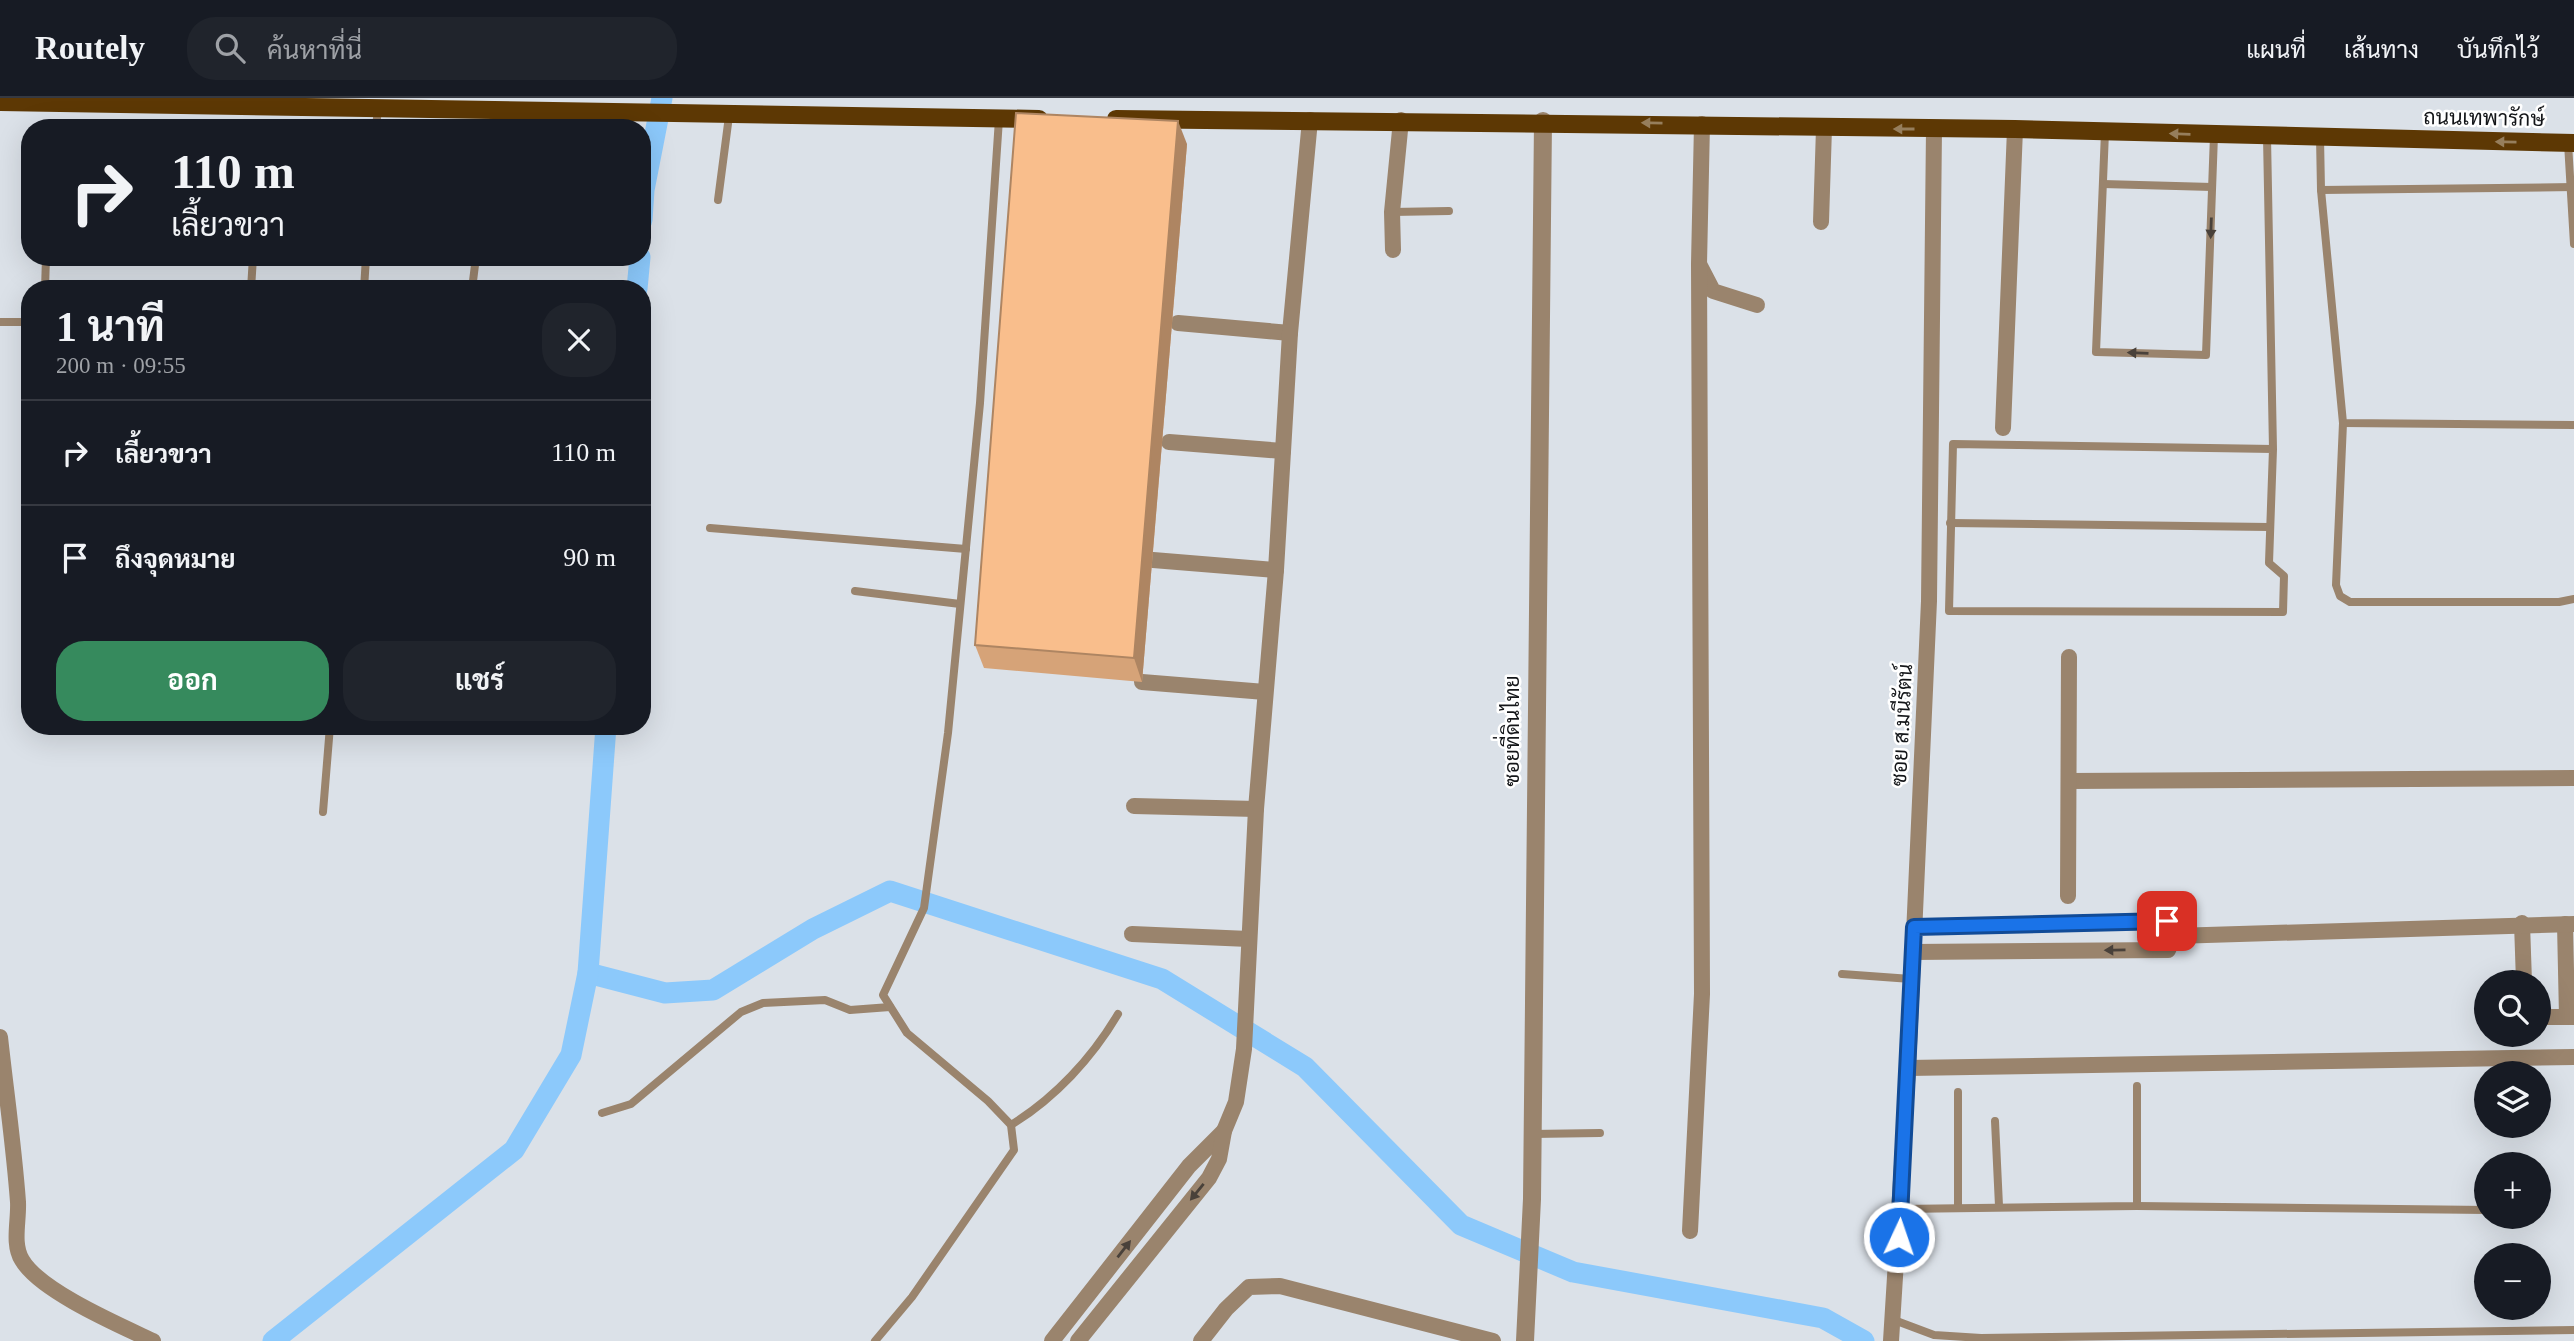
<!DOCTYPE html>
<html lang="th">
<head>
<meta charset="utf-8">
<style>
	:root { --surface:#171b24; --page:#20242c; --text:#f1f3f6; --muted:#9ea1a6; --line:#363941; --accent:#368a5d }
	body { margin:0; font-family:"Times New Roman",Sarabun,serif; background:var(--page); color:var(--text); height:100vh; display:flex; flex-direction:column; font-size:26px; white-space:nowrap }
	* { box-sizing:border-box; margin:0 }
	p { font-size:23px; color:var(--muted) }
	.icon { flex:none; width:38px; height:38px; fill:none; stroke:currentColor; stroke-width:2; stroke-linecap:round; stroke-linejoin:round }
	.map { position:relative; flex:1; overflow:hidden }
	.panel { position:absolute; left:21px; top:182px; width:630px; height:455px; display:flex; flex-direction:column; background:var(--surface); border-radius:28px; box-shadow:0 7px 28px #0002 }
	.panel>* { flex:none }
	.banner { position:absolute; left:21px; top:21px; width:630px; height:147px; border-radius:28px; box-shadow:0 7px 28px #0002; background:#171b24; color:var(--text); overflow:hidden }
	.fabs { position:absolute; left:2474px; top:872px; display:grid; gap:14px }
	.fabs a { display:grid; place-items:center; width:77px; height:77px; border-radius:50%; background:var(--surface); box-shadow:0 7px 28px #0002; font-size:35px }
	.pin { position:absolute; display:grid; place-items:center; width:60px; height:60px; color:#fff; margin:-30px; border-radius:14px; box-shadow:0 4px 10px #0006 }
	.me { position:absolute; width:77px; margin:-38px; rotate:3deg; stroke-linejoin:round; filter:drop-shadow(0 0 5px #0008) }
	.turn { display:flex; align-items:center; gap:24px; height:147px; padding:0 35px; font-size:32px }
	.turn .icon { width:91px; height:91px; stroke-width:2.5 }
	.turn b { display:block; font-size:49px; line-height:60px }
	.round { display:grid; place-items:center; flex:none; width:74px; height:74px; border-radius:28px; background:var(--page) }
	.summary { display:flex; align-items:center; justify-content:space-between; height:119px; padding:0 35px }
	h1 { font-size:42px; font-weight:700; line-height:52px }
	.cta { display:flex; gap:14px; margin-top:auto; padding:14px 35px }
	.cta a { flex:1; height:80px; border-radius:28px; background:var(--accent); color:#fff; font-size:28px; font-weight:700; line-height:80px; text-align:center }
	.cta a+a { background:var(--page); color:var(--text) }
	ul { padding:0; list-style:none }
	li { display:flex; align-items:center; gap:21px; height:105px; padding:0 35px; border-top:2px solid var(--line) }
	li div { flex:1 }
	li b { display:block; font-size:26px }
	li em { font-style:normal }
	header { display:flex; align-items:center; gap:42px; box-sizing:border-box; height:98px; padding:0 35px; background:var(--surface); border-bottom:2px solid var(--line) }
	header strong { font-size:33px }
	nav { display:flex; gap:38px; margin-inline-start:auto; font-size:24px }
	.search { width:490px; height:63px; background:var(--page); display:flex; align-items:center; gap:18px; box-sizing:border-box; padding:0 24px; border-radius:28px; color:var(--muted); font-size:26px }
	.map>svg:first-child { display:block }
</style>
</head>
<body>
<header>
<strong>Routely</strong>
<div class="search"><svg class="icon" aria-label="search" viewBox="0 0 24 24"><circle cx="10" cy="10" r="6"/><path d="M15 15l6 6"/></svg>ค้นหาที่นี่</div>
<nav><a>แผนที่</a><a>เส้นทาง</a><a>บันทึกไว้</a></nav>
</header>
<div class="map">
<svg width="2574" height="1243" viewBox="0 0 2574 1243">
	<rect width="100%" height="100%" fill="#dbe1e8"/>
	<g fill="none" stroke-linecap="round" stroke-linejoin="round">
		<g stroke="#8cc9fb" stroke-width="21">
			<polyline points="642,122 644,92 662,0"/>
			<polyline points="637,191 640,159"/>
			<polyline points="588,875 665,895 713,892 813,831 890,793 1162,881 1305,969 1461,1127 1573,1174 1823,1220 1864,1243"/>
			<polyline points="273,1243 514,1052 571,957 588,875 606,628"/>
		</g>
		<g stroke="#9a846d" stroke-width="8">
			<polyline points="376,30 378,10"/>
			<polyline points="492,30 495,13"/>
			<polyline points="2105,34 2096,254 2206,257 2214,37"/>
			<polyline points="2267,39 2273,351 2269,465 2284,478 2283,514 1949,513 1953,346 2273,351"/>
			<polyline points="2320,39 2321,92 2343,325 2574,327"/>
			<polyline points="2568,45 2574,146"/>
			<polyline points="2103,86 2212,89"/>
			<polyline points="2321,92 2574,89"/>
			<polyline points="718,102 729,18"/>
			<polyline points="1392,114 1449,113"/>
			<polyline points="45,191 46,159"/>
			<polyline points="251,191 253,159"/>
			<polyline points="364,191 366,159"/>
			<polyline points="472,191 476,159"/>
			<polyline points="0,224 30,224"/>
			<polyline points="2343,325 2336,487 2340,498 2350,504 2559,504 2574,501"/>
			<polyline points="1950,425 2269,429"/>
			<polyline points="710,430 966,451"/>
			<polyline points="855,493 960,506"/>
			<polyline points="323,714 330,628"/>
			<polyline points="1842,876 1911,881"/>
			<polyline points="602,1015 631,1006 741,914 763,905 825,902 850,912 890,909"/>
			<polyline points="1995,1023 1999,1108"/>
			<path d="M1011,1027C1055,1000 1092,960 1118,916"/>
			<polyline points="1532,1036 1600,1035"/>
			<polyline points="2137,1108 2487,1112"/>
			<polyline points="1958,1110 1958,994"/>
			<polyline points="1900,1111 2137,1108 2137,988"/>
			<polyline points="1894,1222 1934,1237 1981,1240 2574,1232"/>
			<polyline points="875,1243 912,1199 1014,1052 1011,1027 988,1003 907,935 883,897 924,810 948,635 980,305 999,21"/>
		</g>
		<g stroke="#9a846d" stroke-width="16">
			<polyline points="1821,124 1824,30"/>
			<polyline points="1393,152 1392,114 1401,22"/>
			<polyline points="1700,168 1713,193 1757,207"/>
			<polyline points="1178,225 1290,235"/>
			<polyline points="2003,330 2015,31"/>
			<polyline points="1169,344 1283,353"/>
			<polyline points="1153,462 1276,472"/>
			<polyline points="1142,584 1265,594"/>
			<polyline points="2069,683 2574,680"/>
			<polyline points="1134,708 1256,711"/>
			<polyline points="2068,798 2069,559"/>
			<polyline points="2522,825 2524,884"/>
			<polyline points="2565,826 2567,919"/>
			<polyline points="1132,836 1249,841"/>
			<polyline points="2174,838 2574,826"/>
			<polyline points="1912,854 2168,852 2174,838 2167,823 1914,829"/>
			<polyline points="2539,919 2574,919"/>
			<path d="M0,939C6,994 14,1049 18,1104C19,1123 12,1146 22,1162C40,1193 119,1227 153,1243"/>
			<polyline points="1908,970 2574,959"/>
			<polyline points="1690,1133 1702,896 1699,166 1702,26"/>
			<polyline points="1052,1243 1189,1068 1224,1033"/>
			<polyline points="1078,1243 1209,1080 1219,1061 1224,1033 1236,1004 1244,951 1256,711 1276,472 1290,235 1310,22"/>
			<polyline points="1201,1243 1226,1211 1249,1189 1280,1188 1493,1243"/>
			<polyline points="1891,1243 1908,970 1929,503 1934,31"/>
		</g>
		<polyline stroke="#9a846d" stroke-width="18" points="1525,1243 1532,1101 1543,23"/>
		<g stroke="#5d3804" stroke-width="18">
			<polyline points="0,4 1039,21"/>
			<polyline points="1116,21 2015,31 2574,45"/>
		</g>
	</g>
	<polygon fill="#d6a378" points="1187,46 1142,584 984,570 975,547"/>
	<polygon fill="#ae8562" points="1178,23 1187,46 1142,584 1134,560"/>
	<polygon fill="#f9be8c" stroke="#ae8562" stroke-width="2" points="1016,15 1178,23 1134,560 975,547"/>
	<defs><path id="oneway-solid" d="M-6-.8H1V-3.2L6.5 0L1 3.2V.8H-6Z" transform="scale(1.75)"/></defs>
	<g fill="#967e5c">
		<use href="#oneway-solid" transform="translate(1652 25) rotate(-179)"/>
		<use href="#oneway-solid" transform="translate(1904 31) rotate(-180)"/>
		<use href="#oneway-solid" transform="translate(2180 36) rotate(-178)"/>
		<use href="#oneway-solid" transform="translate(2506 44) rotate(-179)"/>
	</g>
	<g fill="#49413a">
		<use href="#oneway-solid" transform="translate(2211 130) rotate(92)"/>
		<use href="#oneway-solid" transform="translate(2138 255) rotate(-178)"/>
		<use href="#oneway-solid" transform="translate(2115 852) rotate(179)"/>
		<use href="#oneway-solid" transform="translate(1197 1094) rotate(129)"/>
		<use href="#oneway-solid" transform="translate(1124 1151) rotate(-52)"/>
	</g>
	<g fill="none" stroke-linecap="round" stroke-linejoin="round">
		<defs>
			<polyline id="route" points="1899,1139 1914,829 2167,823"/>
		</defs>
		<use href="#route" stroke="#114b97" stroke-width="18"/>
		<use href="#route" stroke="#1a73e8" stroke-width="12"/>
	</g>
	<g text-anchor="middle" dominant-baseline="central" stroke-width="5" stroke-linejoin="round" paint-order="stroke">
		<g font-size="21" fill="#131518" stroke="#fff">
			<text transform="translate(2484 20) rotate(1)">ถนนเทพารักษ์</text>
			<text transform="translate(1902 627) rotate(-87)">ซอย ส.มนีรัตน์</text>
			<text transform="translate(1512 633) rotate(-90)">ซอยที่ดินไทย</text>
		</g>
	</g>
</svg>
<div class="fabs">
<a><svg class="icon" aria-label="search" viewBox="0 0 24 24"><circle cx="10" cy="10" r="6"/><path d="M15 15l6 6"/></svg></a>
<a><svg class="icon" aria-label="layers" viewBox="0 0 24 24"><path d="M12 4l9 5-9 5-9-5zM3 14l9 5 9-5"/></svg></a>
<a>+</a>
<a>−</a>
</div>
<div class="pin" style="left:2167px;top:823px;background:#d93025"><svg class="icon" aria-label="arrive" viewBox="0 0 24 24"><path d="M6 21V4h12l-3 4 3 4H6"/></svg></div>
<svg class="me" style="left:1899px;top:1139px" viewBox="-20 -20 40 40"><circle r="17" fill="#1a73e8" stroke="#fff" stroke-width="3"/><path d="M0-11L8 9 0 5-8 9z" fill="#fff"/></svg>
<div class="banner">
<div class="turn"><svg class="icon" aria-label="right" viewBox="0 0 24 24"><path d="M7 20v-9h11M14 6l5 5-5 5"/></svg><div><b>110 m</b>เลี้ยวขวา</div></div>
</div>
<section class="panel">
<div class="summary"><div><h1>1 นาที</h1><p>200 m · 09:55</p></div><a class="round"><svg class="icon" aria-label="close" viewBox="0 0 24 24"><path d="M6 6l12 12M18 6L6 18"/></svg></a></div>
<ul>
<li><svg class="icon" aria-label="right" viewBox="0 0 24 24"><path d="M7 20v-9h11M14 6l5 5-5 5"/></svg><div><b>เลี้ยวขวา</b></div><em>110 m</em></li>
<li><svg class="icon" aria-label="arrive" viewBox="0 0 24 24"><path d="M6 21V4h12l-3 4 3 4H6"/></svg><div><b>ถึงจุดหมาย</b></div><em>90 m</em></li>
</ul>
<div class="cta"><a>ออก</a><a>แชร์</a></div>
</section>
</div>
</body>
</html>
